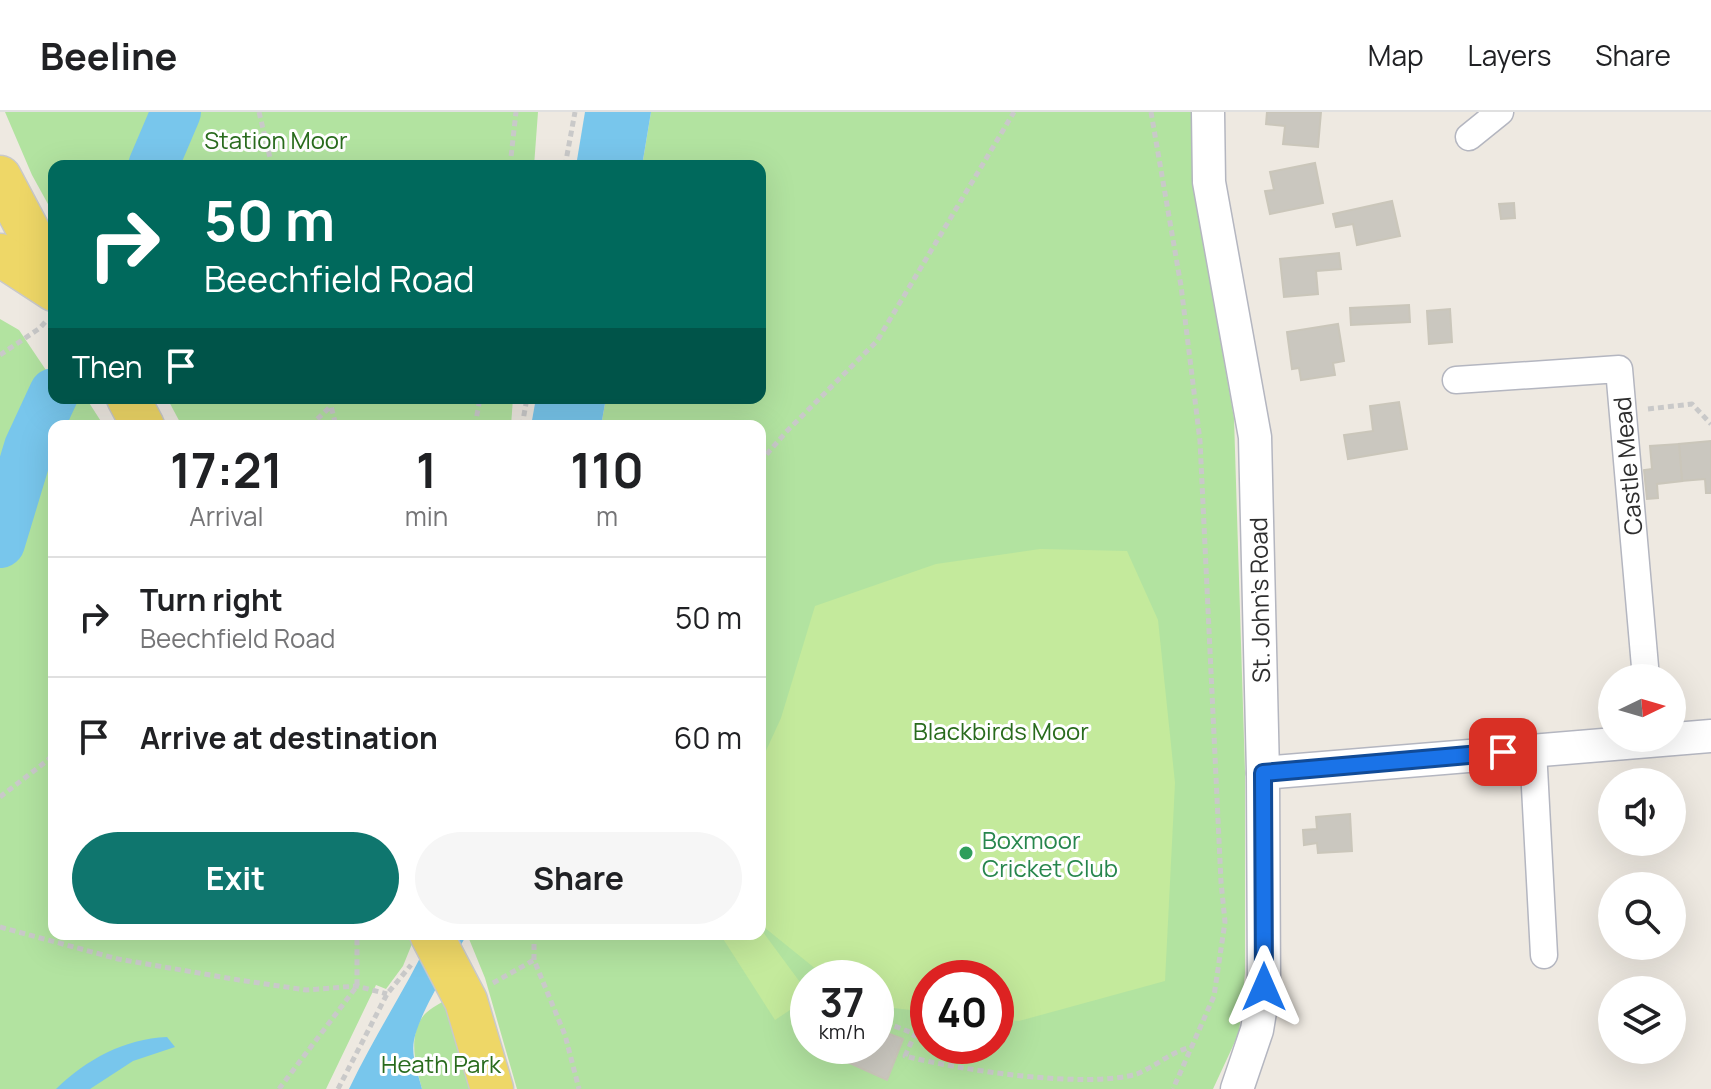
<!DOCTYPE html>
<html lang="en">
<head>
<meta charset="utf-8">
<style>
	:root { --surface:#fff; --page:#f6f6f6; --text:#202124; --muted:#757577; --line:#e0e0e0; --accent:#0f766e }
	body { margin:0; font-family:Manrope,sans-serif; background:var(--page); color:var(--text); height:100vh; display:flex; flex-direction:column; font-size:30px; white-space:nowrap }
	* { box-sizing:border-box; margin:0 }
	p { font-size:26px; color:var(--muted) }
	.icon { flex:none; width:44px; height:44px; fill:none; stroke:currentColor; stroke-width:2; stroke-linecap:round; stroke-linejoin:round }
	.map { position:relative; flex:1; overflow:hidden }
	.sheet { position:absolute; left:48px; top:308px; width:718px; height:520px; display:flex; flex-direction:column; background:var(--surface); border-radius:16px; box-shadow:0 8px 32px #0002 }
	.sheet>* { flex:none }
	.banner { position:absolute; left:48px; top:48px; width:718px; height:244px; border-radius:16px; box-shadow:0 8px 32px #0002; background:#00695c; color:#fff; overflow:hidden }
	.needle { width:52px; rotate:85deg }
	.buttons { position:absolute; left:1598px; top:552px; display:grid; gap:16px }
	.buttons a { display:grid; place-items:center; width:88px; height:88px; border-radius:50%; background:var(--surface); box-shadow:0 8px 32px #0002; font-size:40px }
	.speed { position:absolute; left:790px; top:848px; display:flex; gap:16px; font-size:40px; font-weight:700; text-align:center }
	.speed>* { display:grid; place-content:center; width:104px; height:104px; border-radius:50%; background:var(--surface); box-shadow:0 8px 32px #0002; line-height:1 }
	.speed small { font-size:20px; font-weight:400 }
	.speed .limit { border:12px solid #d22; background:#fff; color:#111 }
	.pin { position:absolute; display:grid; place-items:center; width:68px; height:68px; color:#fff; margin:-34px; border-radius:16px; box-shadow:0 4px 12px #0006 }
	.me { position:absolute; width:88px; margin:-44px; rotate:0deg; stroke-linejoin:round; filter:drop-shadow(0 0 6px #0008) }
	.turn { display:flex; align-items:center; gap:28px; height:168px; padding:0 24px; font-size:36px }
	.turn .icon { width:104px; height:104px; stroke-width:2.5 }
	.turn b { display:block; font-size:56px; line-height:68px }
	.then { display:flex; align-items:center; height:76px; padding:0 24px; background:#0003; gap:16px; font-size:30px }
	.eta { display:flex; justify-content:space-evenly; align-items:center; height:136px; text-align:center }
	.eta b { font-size:48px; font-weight:700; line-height:56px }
	.cta { display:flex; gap:16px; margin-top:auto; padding:16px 24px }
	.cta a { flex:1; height:92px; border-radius:48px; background:var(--accent); color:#fff; font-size:32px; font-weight:700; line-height:92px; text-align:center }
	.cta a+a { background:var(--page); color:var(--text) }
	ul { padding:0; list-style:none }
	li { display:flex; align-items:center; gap:24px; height:120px; padding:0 24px; border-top:2px solid var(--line) }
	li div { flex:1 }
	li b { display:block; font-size:30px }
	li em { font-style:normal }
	header { display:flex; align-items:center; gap:48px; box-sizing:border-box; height:112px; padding:0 40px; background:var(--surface); border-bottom:2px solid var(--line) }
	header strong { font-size:38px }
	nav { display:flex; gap:44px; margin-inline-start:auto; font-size:28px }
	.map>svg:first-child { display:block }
</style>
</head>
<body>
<header>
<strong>Beeline</strong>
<nav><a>Map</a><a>Layers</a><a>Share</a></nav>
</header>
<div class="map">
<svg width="1711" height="977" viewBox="0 0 1711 977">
	<rect width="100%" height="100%" fill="#eee9e1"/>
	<g fill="#b2e3a0" fill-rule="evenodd">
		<polygon points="5,0 538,0 534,54 54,54 54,103 32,63"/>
		<path d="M651,0H1194L1193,72L1234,306L1245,660V861L1239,921L1213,977H517L485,866L467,822H760V314H601L606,286H760V54H642ZM808,866H876V934H808ZM928,866H996V934H928Z"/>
		<polygon points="0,207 19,218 54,270 54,286 86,286 104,314 54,314 54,822 416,822 403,854 386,877 376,873 326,977 0,977"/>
		<polygon points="167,286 513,286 511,314 182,314"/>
		<path d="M451,885L474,977H422C416,954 407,924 424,903C430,896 443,890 451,885Z"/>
	</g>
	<g fill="#c4ea9c">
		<polygon points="1040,437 1127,439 1158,508 1175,671 1165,869 1019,909 996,907 996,866 928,866 928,900 876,894 876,866 827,866 760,812 760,652 781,606 815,494 936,452"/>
		<polygon points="760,816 808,881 808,886 775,908 720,822 760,822"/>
	</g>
	<g fill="#78c6ec">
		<polygon points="585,0 651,0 642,54 576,54"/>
		<polygon points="536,286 606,286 601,314 531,314"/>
		<path d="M432,822H467C453,848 419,901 414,928C411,945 418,961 422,977H349C374,924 407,875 432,822Z"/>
		<path d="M167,925L175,935L133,949L90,977H56C87,947 124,927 167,925Z"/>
	</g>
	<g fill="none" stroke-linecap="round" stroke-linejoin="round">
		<g stroke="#78c6ec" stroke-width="50">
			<polyline points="153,54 176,0"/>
			<polyline points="0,431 29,335 54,281"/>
		</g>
	</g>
	<g fill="#cac7bf" stroke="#cac6ba" stroke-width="2">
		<polygon points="1267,0 1321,0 1318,35 1283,32 1285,14 1266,12"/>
		<polygon points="1315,51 1323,91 1270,102 1265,79 1274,78 1270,60"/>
		<polygon points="1392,89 1400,124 1357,133 1353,112 1336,115 1333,102"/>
		<polygon points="1514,91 1515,106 1501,107 1499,92"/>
		<polygon points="1339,141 1341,157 1316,159 1318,182 1284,185 1280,147"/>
		<polygon points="1409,193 1410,210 1351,213 1350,196"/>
		<polygon points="1450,197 1452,230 1429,232 1427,199"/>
		<polygon points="1338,212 1344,249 1333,251 1335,263 1301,268 1299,256 1292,257 1287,220"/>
		<polygon points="1399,290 1407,337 1348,347 1344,323 1373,319 1370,294"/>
		<polygon points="1711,329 1711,381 1706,381 1705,367 1682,369 1679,332"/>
		<polygon points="1679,332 1682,369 1657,372 1658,386 1647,387 1644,358 1652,357 1650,334"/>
		<polygon points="1350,702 1352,739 1318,741 1317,731 1304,733 1303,718 1317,717 1316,705"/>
		<polygon points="876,917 903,927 887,968 812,934 876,934"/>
	</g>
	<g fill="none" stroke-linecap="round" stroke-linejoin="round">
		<defs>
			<g id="minor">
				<polyline points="1469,25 1500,0"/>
				<polyline points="1456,268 1619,257 1646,566"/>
				<polyline points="1533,638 1544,843"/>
			</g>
			<g id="tertiary">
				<polyline points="1208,0 1209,70 1255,325 1263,661 1264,875 1257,918 1237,977"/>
				<polyline points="1263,661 1711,624"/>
			</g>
			<g id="primary">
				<polyline points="0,65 54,167"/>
				<polyline points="0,143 54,178"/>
				<polyline points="128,286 143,314"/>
				<polyline points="431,822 466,889 492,977"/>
			</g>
		</defs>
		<use href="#minor" stroke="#b4b6c0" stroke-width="29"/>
		<use href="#tertiary" stroke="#b4b6c0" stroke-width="35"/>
		<use href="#primary" stroke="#c9c9c9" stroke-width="45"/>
		<g stroke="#c9c9c9" stroke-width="5" stroke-dasharray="6 4" stroke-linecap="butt">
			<polyline points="259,0 272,54"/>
			<polyline points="1151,0 1181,174 1200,329 1221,770 1225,810 1214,884 1173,977"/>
			<polyline points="510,54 516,0"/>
			<polyline points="565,54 575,0"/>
			<polyline points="0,243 40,216 47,208"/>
			<polyline points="329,286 336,314"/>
			<polyline points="1648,297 1692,292 1711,312"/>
			<polyline points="310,314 331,294"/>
			<polyline points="475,314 480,286"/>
			<polyline points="522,314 527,286"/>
			<polyline points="760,350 786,320 877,229 1014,0"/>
			<polyline points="0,685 48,648 54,641"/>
			<polyline points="0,815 118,847 239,868 306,878 357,874 387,882"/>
			<polyline points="534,822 534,848 565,923 579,977"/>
			<polyline points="493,871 534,848"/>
			<path d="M876,907L915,922L905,944C959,958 1085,977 1137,962C1156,954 1171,940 1191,935"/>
			<polyline points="279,977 357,874 357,822"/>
			<polyline points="338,977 387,882 411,853"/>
		</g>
		<use href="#minor" stroke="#fff" stroke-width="26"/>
		<use href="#tertiary" stroke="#fff" stroke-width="32"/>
		<use href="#primary" stroke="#eed767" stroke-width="42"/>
	</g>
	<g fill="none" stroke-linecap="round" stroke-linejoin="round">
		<defs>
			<polyline id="route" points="1264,875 1263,661 1503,640"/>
		</defs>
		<use href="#route" stroke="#114b97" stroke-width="20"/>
		<use href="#route" stroke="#1a73e8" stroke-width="14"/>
	</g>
	<circle fill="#2e9e5b" stroke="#fff" stroke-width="3" cx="966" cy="741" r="8"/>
	<g text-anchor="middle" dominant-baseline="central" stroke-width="6" stroke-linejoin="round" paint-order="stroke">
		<g font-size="24" fill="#296b1d" stroke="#fff">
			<text x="276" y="27">Station Moor</text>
			<text x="1001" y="618">Blackbirds Moor</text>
			<text x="441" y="951">Heath Park</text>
		</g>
		<g font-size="24" fill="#2e2e2e" stroke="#fff">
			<text transform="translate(1627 354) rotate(-95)">Castle Mead</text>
			<text transform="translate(1259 488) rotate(-91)">St. John's Road</text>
		</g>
		<g font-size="24" fill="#27864d" stroke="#fff" text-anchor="start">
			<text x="982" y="727">Boxmoor<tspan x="982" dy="28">Cricket Club</tspan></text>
		</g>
	</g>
</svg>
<div class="buttons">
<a><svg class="needle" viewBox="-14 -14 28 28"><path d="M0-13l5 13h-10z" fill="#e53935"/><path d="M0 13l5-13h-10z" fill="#757577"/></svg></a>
<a><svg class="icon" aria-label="sound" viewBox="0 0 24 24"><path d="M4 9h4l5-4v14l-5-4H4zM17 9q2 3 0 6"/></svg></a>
<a><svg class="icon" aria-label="search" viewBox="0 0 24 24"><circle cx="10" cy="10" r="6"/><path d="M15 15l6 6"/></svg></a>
<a><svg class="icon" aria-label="layers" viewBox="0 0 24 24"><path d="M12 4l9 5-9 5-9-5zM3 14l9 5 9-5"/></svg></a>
</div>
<div class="speed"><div>37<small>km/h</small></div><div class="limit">40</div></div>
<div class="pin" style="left:1503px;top:640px;background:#d93025"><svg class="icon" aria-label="arrive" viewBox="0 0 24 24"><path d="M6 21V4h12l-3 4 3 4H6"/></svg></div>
<svg class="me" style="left:1264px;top:875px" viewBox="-20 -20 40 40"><path d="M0-17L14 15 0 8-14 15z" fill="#1a73e8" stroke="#fff" stroke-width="4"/></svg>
<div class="banner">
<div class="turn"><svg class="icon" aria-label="right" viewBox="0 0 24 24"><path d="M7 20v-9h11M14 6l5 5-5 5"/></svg><div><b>50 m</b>Beechfield Road</div></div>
<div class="then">Then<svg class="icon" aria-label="arrive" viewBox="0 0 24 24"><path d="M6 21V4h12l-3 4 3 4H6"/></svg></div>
</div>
<section class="sheet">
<div class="eta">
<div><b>17:21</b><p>Arrival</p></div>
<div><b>1</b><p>min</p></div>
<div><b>110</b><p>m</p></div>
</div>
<ul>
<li><svg class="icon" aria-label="right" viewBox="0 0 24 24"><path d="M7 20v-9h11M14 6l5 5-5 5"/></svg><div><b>Turn right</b><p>Beechfield Road</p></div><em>50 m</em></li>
<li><svg class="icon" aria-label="arrive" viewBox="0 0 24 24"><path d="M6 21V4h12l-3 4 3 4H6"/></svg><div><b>Arrive at destination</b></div><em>60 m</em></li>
</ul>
<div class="cta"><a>Exit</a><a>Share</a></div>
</section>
</div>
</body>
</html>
